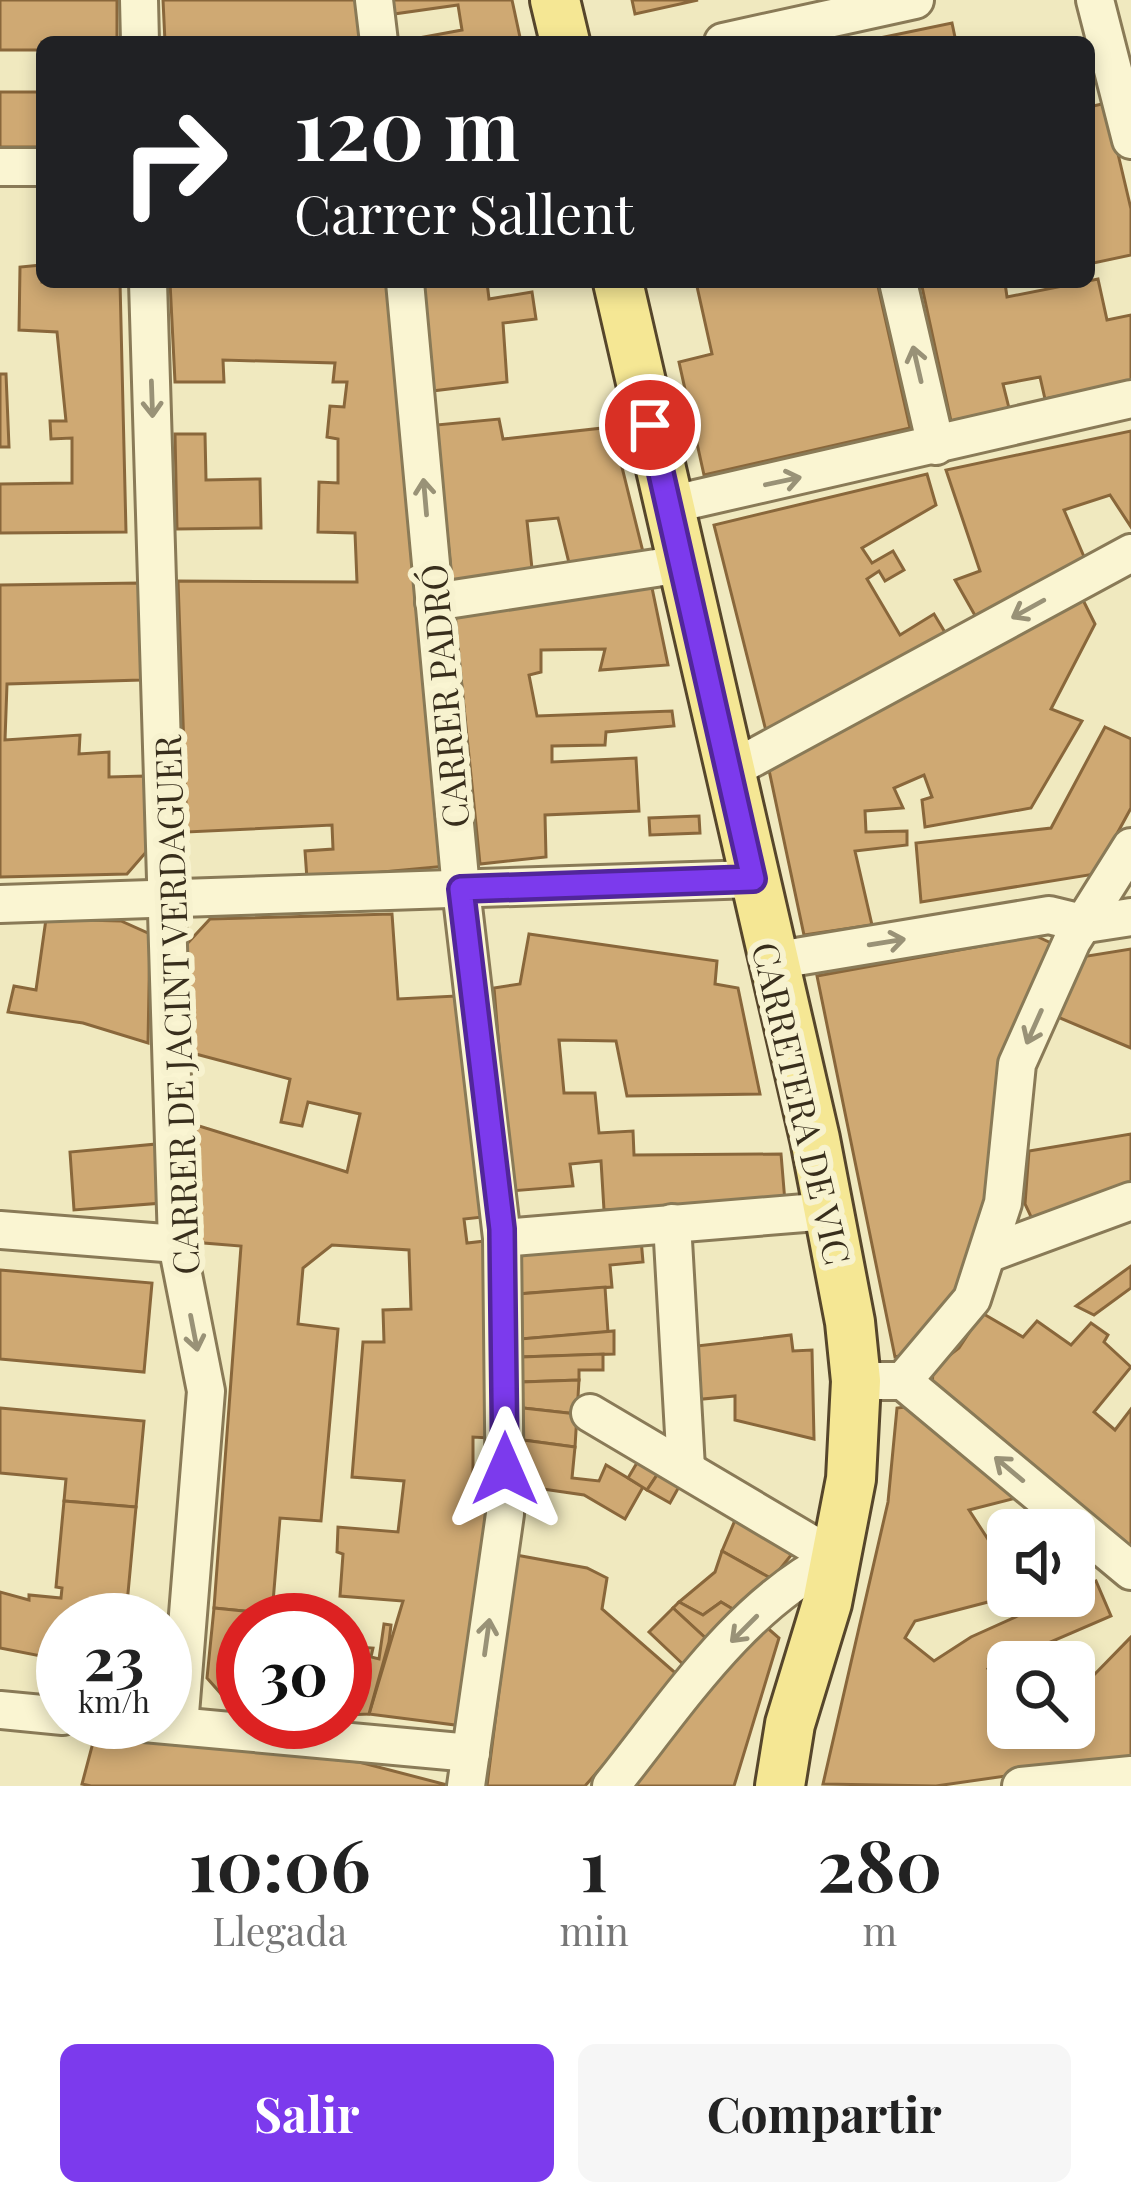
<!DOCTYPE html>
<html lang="es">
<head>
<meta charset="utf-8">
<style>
	:root { --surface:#fff; --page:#f6f6f6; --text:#222; --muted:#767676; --accent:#7c3aed }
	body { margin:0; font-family:"Playfair Display",serif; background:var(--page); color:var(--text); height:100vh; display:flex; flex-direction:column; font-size:45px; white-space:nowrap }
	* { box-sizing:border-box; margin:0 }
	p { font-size:39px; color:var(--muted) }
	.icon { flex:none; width:66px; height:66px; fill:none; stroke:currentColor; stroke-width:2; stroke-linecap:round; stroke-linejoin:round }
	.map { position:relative; height:1786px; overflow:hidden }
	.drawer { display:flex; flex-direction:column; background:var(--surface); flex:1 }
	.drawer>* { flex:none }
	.hud { position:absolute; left:36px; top:36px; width:1059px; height:252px; border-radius:18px; box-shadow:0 6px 18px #0003; background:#202124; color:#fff; overflow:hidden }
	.tools { position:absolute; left:987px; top:1509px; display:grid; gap:24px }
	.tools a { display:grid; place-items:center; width:108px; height:108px; border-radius:18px; background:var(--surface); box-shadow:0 6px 18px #0003; font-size:60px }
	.speed { position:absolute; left:36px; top:1593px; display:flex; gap:24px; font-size:60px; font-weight:700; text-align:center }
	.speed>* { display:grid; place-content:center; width:156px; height:156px; border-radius:50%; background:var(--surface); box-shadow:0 6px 18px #0003; line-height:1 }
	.speed small { font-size:30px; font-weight:400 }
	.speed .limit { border:18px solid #d22; background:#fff; color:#111 }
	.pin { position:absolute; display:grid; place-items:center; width:102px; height:102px; color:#fff; margin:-51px; border:6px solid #fff; border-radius:50%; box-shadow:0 3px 12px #0007 }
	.me { position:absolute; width:132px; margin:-66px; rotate:0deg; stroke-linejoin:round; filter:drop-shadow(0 0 9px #0008) }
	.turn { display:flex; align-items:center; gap:42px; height:252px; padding:0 60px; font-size:54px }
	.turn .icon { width:156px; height:156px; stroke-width:2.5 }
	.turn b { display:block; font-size:84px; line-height:102px }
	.eta { display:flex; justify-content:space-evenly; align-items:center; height:204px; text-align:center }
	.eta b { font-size:72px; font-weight:700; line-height:84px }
	.action { display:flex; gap:24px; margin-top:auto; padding:24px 60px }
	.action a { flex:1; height:138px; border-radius:18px; background:var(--accent); color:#fff; font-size:48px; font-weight:700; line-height:138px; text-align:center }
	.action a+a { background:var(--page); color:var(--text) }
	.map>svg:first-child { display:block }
</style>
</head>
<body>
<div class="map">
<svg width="1131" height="1786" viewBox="0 0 1131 1786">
	<rect width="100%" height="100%" fill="#f0e9bf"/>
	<g fill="#cfa973" stroke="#89673b" stroke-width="3">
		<polygon points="0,0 117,0 117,42 42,42 42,50 0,50"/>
		<polygon points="163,0 359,0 364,42 165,42"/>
		<polygon points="392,0 512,0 521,42 397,42 462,30 458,5 394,14"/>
		<polygon points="632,0 698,0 635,14"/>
		<polygon points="952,23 956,42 870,42 870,40"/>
		<rect x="0" y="92" width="42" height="55"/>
		<polygon points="1106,103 1131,209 1131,255 1089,264 1089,107"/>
		<polygon points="42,265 42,282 120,282 126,532 0,533 0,484 72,483 72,438 51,439 50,421 66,421 57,332 19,330 20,267"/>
		<polygon points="1098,279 1107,320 1131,315 1131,381 1045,399 1040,377 1003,384 1009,408 951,421 921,282 1011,282 1005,283 1007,297"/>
		<polygon points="170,282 388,282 447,866 307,879 305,851 333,849 332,825 187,832 178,581 357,582 355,533 318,532 319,482 338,483 338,439 327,437 330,406 344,407 347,382 333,382 335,363 223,360 224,382 175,382"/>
		<polygon points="421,282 487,282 489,299 532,292 536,319 503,323 507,382 432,391"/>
		<polygon points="696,282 877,282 910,428 704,475 679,362 712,354"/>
		<polygon points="0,374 6,374 9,447 0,447"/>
		<polygon points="499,419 503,439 612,427 645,560 571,571 558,518 527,521 533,578 453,590 436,425"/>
		<polygon points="1131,431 1131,527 1110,495 1064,510 1085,559 977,619 955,580 980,571 946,470"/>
		<polygon points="175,434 205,434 206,480 260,479 261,528 177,529"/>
		<polygon points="927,474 936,505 862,548 872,563 893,551 904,570 885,581 879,571 867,579 900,635 934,614 946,634 768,739 714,525"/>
		<polygon points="139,583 141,680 7,684 5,740 80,735 79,754 109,752 109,777 144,776 147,851 127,874 0,877 0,585"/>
		<polygon points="651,583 668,665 600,670 605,649 541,650 541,672 529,675 537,716 672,711 674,726 606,732 605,745 552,746 552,762 636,758 639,811 545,815 546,857 480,864 454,609"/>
		<polygon points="1080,594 1095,624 1051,709 1082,721 1031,808 925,827 922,800 932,797 924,775 894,788 903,808 865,811 866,832 907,831 907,845 855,851 872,925 804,935 769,770"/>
		<polygon points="1105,727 1131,739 1131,808 1095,874 921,902 916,843 1051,828"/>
		<polygon points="699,816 700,833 650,835 649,818"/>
		<polygon points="392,914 398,999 456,996 483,1217 464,1219 467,1243 485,1241 489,1438 473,1437 473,1486 487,1487 480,1604 463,1726 369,1714 403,1601 340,1596 343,1554 337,1552 338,1527 398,1532 404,1481 352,1477 363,1342 384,1342 383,1310 411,1309 409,1250 332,1245 303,1268 298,1324 338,1329 321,1521 280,1518 272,1614 214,1608 241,1246 192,1242 189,1146 196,1146 196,1125 347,1172 360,1114 308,1102 302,1126 281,1122 290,1079 192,1053 185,946 210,919"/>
		<polygon points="46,919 121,921 150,934 148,1043 83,1023 8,1012 14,986 36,990"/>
		<polygon points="529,934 717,961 715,984 738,988 760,1094 627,1096 616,1041 559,1040 564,1093 595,1093 599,1133 633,1131 634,1155 781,1154 785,1202 604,1210 601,1161 570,1164 573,1186 511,1191 494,988 520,984"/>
		<polygon points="1036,936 1051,943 998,1065 984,1228 946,1326 916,1352 895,1357 817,976"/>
		<polygon points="1131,949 1131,1048 1053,1015 1081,957"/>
		<polygon points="1131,1134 1131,1186 1033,1221 1025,1204 1029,1151"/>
		<polygon points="157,1144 162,1203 74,1210 70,1152"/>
		<polygon points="641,1239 643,1262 610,1265 612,1287 518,1294 515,1247"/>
		<polygon points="1131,1266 1131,1288 1094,1315 1076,1306"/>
		<polygon points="0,1270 152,1283 144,1372 0,1359"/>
		<polygon points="605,1287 608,1332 520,1339 518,1294"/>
		<polygon points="982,1313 1023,1337 1037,1321 1071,1345 1091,1323 1108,1335 1104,1342 1131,1367 1094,1412 1115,1430 1131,1409 1131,1552 932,1391 933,1368 959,1348"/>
		<polygon points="614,1331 614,1354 521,1357 520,1339"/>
		<polygon points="791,1335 793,1351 812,1350 814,1439 735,1420 735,1396 692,1400 688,1347"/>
		<polygon points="603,1354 603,1370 579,1370 579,1380 521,1382 521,1357"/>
		<polygon points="579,1380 577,1414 523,1408 521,1382"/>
		<polygon points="914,1406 1020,1497 969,1510 995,1550 1008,1544 1011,1596 915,1621 905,1638 934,1661 971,1637 1062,1596 1074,1596 1074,1591 1096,1581 1111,1616 988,1669 1008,1702 1008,1728 1074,1728 1074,1663 1091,1678 1131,1637 1131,1758 936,1786 823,1784 888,1502 897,1408"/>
		<polygon points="0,1408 144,1421 136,1507 64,1501 66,1479 0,1473"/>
		<polygon points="523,1408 577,1414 575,1447 523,1440"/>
		<polygon points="523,1440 575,1447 572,1478 599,1481 606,1465 643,1487 625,1519 584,1495 522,1486"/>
		<polygon points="644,1451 665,1463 647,1490 628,1478"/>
		<polygon points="665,1463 686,1474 670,1503 647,1490"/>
		<polygon points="64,1501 136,1507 127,1604 116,1603 115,1620 63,1620 63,1654 56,1659 0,1648 0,1592 29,1600 29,1595 61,1598 62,1588 56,1587"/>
		<polygon points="741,1506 800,1544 772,1579 722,1551"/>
		<polygon points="722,1551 772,1579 741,1614 721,1602 703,1615 679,1602 715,1572"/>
		<polygon points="516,1555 587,1568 607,1578 602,1609 680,1677 585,1786 487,1786"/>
		<polygon points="679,1602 703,1615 721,1602 741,1614 712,1644 673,1608"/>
		<polygon points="214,1608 272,1614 272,1620 243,1620 243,1706 230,1704 207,1678"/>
		<polygon points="673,1608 712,1644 688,1669 649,1632"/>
		<polygon points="384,1624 391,1625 389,1642 369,1714 345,1715 345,1646 373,1648 371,1657 379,1659"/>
		<polygon points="764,1625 779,1638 734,1786 630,1786"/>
		<polygon points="95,1735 359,1762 451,1786 91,1786 82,1784"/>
	</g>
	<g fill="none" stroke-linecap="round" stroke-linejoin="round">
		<defs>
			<g id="minor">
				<polyline points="139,0 140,42"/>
				<polyline points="374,0 379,42"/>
				<polyline points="1095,0 1131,140"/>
				<polyline points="723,42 915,0"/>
				<polyline points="0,167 42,167"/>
				<polyline points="148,282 177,1244 206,1391 179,1726"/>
				<polyline points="405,282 461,889 502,1238 505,1514 466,1786"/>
				<polyline points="898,282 936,446"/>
				<polyline points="669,505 1131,399"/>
				<polyline points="434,602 682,564"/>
				<polyline points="727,772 1131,553"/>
				<polyline points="0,904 753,879"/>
				<polyline points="772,961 1049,915 1086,924 1131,917"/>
				<polyline points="672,1223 686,1468"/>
				<polyline points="0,1230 177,1244"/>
				<polyline points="502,1238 829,1211"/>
				<polyline points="990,1253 1131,1201"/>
				<polyline points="856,1381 903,1381 972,1299 1003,1203 1017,1064 1072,941 1131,847"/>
				<polyline points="903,1381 1131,1571"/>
				<path d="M590,1413L835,1558C740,1605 676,1705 611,1786"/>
				<polyline points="0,1710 63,1716"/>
				<polyline points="133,1722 471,1753"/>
				<polyline points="1021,1786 1131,1775"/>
			</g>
			<g id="major">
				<polyline points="555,0 565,42"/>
				<polyline points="618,282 815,1139 850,1322 856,1381 851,1479 827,1603 790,1724 780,1786"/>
			</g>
		</defs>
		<use href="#minor" stroke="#897a57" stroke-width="42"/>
		<use href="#major" stroke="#56462b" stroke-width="54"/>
		<use href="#minor" stroke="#faf5d2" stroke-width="36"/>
		<use href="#major" stroke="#f5e794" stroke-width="48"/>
	</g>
	<defs><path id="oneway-shaft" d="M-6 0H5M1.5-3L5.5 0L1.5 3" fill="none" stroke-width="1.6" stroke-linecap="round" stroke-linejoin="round" transform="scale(3)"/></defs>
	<g stroke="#999277">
		<use href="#oneway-shaft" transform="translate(917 364) rotate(-103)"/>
		<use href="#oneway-shaft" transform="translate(152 399) rotate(88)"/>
		<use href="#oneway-shaft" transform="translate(783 481) rotate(-12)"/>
		<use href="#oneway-shaft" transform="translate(425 497) rotate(-95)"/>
		<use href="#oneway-shaft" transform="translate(1028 609) rotate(151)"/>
		<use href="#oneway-shaft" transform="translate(887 942) rotate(-9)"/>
		<use href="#oneway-shaft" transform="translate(1034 1027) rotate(114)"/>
		<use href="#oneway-shaft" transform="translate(194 1333) rotate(79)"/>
		<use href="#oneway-shaft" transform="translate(1009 1469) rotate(-140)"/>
		<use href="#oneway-shaft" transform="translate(744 1629) rotate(135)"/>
		<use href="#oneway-shaft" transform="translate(487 1637) rotate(-82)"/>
	</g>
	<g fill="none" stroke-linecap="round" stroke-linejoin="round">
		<defs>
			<polyline id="route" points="505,1469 502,1229 461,889 753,879 650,425"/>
		</defs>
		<use href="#route" stroke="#51269a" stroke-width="30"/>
		<use href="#route" stroke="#7c3aed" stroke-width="21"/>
	</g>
	<g text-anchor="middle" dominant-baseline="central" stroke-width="12" stroke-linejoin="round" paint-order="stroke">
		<g font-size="36" fill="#382e1c" stroke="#f7f2cf">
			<text transform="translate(443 696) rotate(-95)">CARRER PADRÓ</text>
			<text transform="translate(175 1005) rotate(-92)">CARRER DE JACINT VERDAGUER</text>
			<text transform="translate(803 1103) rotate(77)">CARRETERA DE VIC</text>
		</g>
	</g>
</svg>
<div class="tools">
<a><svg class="icon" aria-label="sound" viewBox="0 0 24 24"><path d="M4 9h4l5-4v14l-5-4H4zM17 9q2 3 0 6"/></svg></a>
<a><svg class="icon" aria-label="search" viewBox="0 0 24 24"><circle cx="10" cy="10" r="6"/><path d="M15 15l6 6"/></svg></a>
</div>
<div class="speed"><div>23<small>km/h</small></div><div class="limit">30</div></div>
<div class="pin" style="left:650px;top:425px;background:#d93025"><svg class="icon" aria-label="arrive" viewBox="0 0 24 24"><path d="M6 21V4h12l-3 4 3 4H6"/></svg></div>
<svg class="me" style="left:505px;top:1469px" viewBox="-20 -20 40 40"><path d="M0-17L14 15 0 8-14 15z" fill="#7c3aed" stroke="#fff" stroke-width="4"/></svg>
<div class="hud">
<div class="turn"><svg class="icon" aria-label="right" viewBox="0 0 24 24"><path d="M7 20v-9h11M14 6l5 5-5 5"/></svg><div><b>120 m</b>Carrer Sallent</div></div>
</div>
</div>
<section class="drawer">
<div class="eta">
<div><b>10:06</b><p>Llegada</p></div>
<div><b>1</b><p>min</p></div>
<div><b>280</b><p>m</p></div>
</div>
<div class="action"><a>Salir</a><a>Compartir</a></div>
</section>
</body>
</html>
